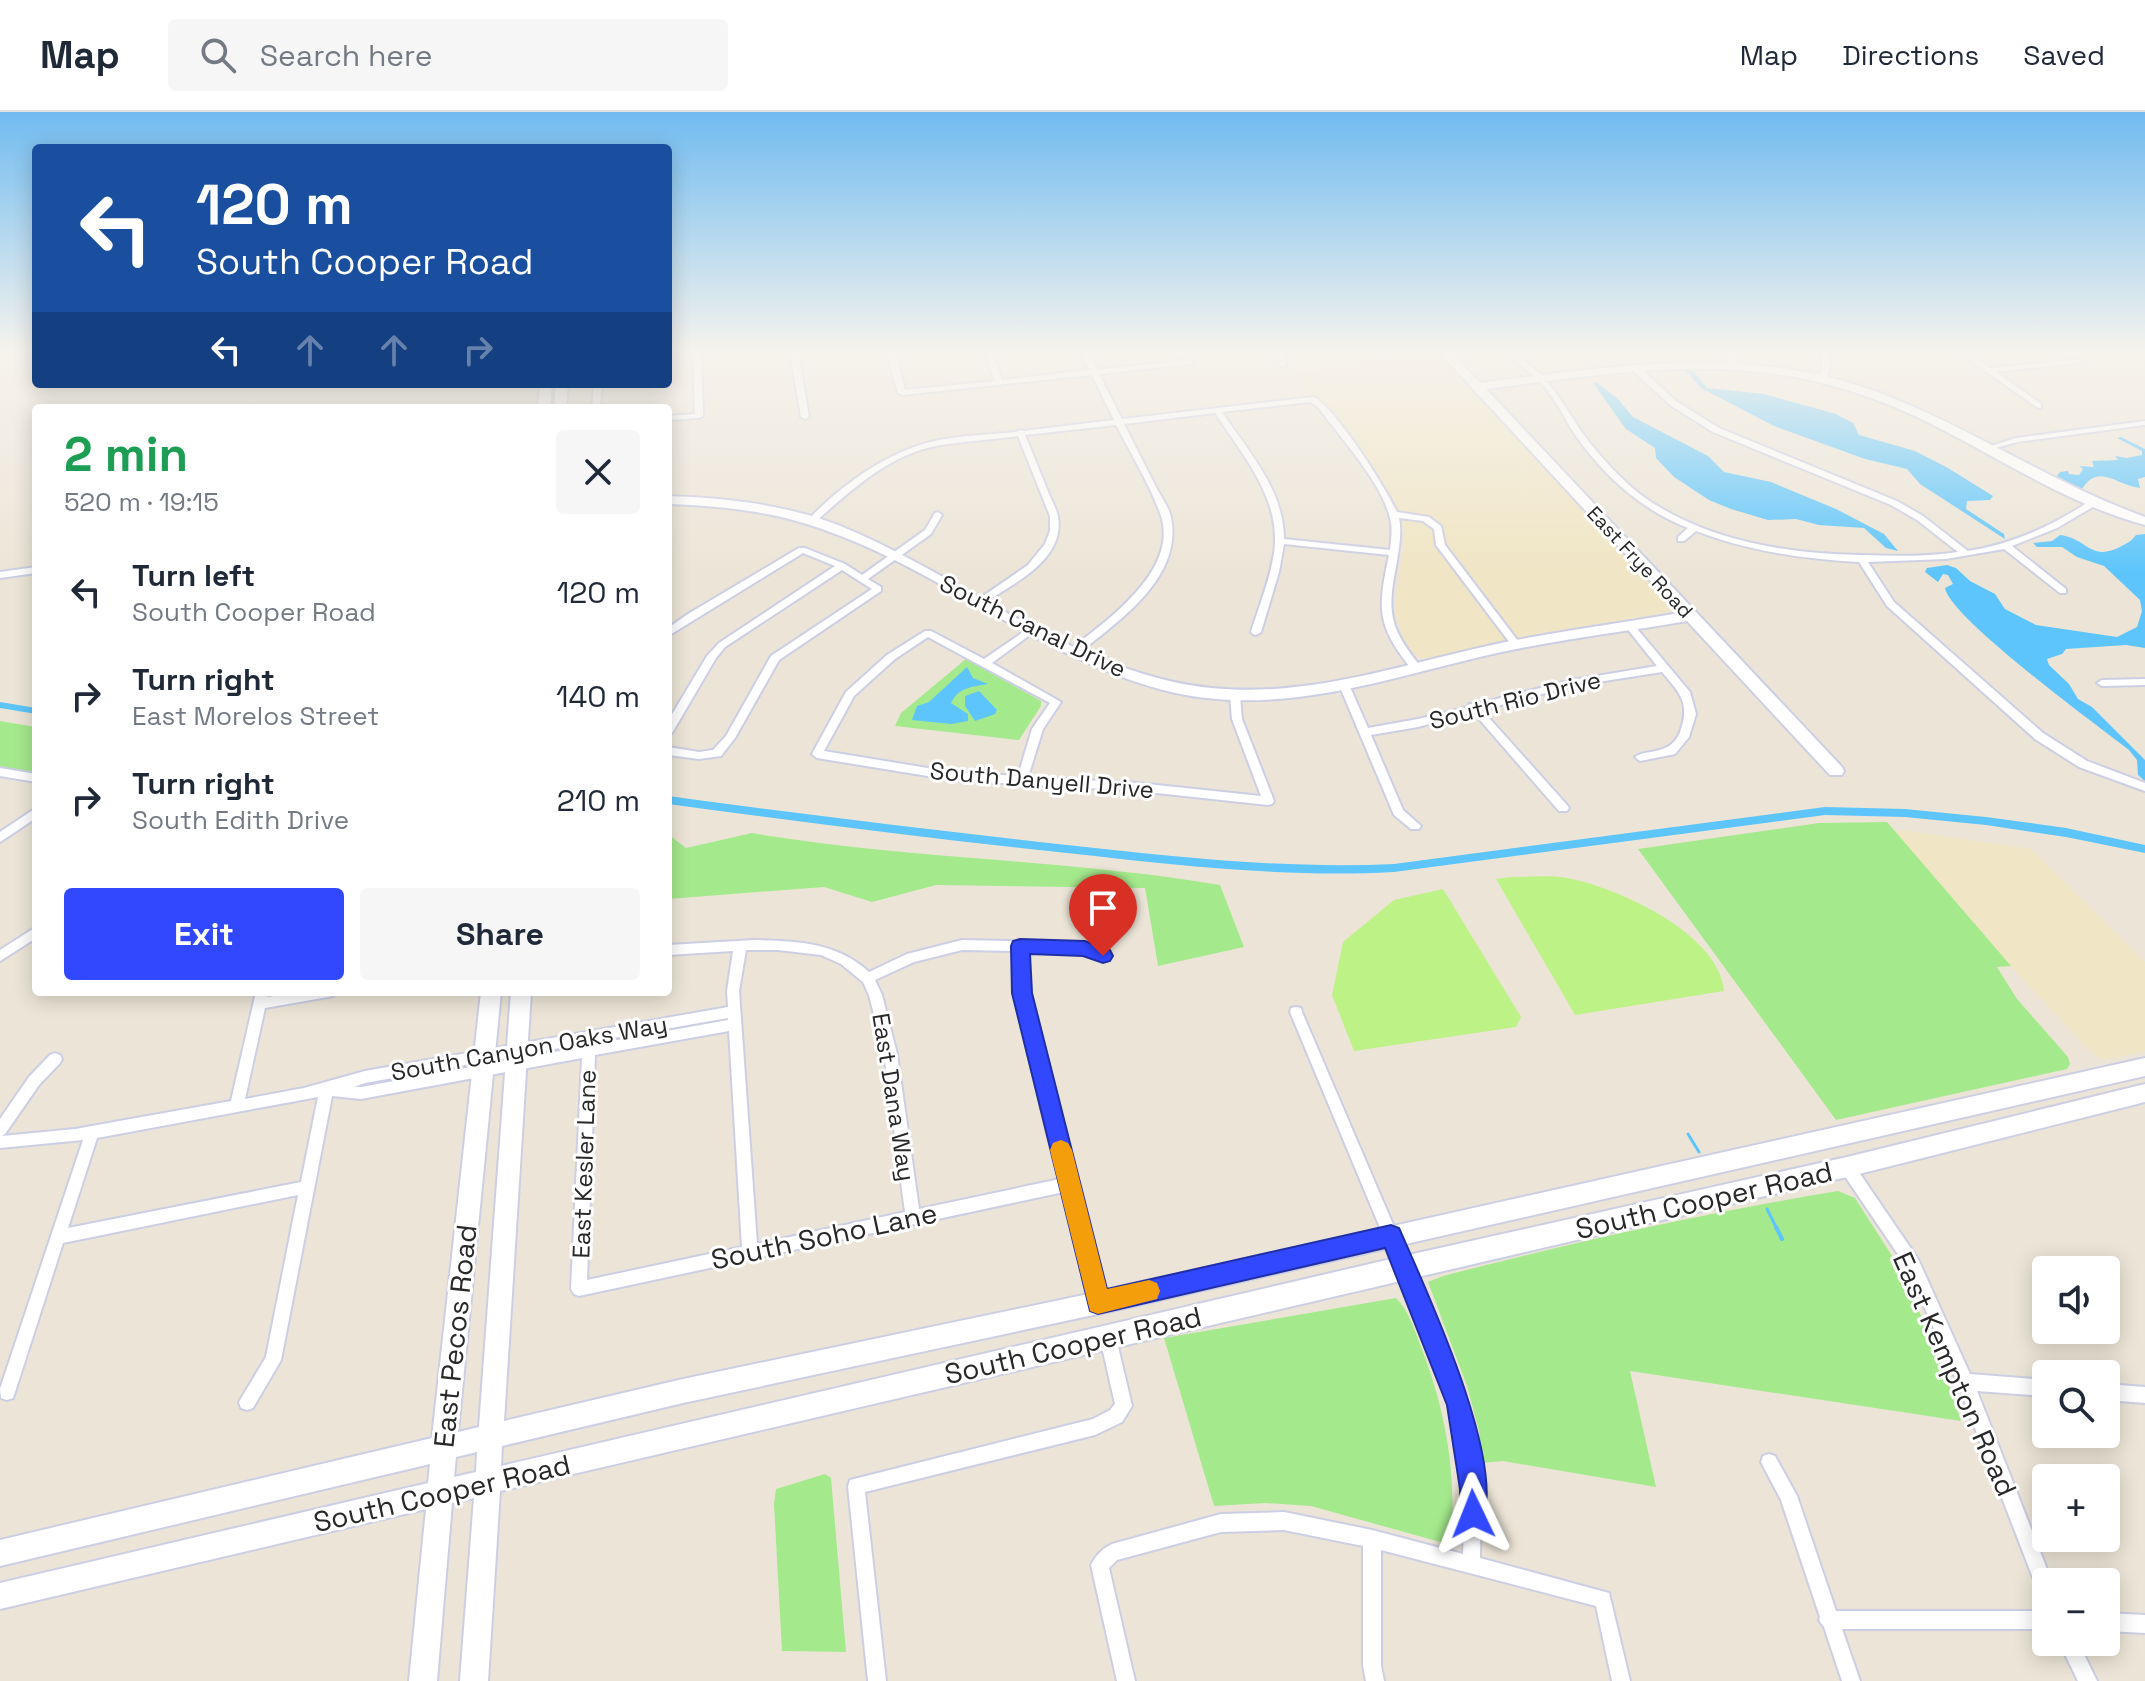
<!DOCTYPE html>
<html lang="en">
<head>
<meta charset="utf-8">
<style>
	:root { --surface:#fff; --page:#f6f6f7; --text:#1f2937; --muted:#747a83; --line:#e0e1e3; --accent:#3148ff }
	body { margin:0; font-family:"Space Grotesk",sans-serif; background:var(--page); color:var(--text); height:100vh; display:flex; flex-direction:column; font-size:30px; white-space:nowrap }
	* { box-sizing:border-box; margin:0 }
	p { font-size:26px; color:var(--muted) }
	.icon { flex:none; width:44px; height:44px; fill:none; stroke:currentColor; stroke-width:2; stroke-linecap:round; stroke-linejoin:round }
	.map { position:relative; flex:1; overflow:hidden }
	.sheet { position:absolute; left:32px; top:292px; width:640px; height:592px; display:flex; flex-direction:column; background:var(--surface); border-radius:8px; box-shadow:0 4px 20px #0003 }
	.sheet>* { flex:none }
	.guide { position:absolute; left:32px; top:32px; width:640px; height:244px; border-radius:8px; box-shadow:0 4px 20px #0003; background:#1a4fa0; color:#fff; overflow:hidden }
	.tools { position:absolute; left:2032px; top:1144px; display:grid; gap:16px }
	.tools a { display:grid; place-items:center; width:88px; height:88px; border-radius:8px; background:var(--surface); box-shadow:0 4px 20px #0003; font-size:40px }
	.pin { position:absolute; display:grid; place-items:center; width:68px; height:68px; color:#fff; margin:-82px -34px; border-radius:50% 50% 50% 0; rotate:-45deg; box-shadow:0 0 8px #0007 }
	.pin .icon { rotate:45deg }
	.me { position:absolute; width:88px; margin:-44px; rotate:358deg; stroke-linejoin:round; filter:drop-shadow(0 0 6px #0008) }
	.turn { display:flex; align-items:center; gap:28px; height:168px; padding:0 32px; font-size:36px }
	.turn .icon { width:104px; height:104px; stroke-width:2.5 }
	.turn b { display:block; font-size:56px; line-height:68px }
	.lanes { display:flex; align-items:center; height:76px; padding:0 32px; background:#0003; justify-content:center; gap:40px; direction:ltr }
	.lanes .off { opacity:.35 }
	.round { display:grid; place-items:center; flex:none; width:84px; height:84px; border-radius:8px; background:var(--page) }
	.headline { display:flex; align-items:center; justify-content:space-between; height:136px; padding:0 32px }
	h1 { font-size:48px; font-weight:700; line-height:60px; color:#1e9e55 }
	.button { display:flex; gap:16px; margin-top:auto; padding:16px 32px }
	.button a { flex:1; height:92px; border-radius:8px; background:var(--accent); color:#fff; font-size:32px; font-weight:700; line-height:92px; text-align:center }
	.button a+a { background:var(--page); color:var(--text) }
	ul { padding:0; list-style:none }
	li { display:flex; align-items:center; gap:24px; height:104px; padding:0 32px }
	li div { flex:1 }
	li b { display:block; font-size:30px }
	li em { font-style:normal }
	header { display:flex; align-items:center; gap:48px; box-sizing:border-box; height:112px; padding:0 40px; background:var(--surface); border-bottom:2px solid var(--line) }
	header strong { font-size:38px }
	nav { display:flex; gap:44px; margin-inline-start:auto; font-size:28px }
	.search { width:560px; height:72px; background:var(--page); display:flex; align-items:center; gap:20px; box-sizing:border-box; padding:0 28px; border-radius:8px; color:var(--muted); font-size:30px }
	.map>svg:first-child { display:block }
</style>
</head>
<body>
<header>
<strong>Map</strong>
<div class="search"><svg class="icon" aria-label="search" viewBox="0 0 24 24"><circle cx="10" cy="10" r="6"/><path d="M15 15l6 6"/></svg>Search here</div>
<nav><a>Map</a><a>Directions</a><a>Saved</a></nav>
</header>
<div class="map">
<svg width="2145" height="1569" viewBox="0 0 2145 1569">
	<rect width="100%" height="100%" fill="#ece5d7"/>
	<g fill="#f0e5c4">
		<polygon points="1441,245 1671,493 1672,499 1517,526 1427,546 1419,546 1412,539 1403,526 1395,501 1405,420 1396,391 1324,291 1313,286 1295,262"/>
		<polygon points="1900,718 2031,737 2145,850 2145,939 2105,948 2093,942 1984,826 1893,719"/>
	</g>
	<g fill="#a5e98d">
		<polygon points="966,547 1041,589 1041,594 1019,628 895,614 901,601"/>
		<polygon points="0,609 36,615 36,666 0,660"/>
		<polygon points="1887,710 2011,854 1997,855 2017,887 2068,945 2070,952 2067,957 1836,1008 1638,737 1819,711"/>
		<path d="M752,721C907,747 1065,747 1220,773L1244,835L1158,854L1145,776L936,773L872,790L824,775L668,787V722L686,736Z"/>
		<path d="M1838,1079L1855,1086L1894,1147L1937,1237L1961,1309L1630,1259L1656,1375L1503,1349L1482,1351L1479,1319L1467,1274L1428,1170L1443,1164C1574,1130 1705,1101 1838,1079Z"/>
		<path d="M1396,1186C1409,1199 1414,1217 1421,1235C1446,1299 1457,1363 1451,1433L1311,1394L1265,1391L1214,1394L1164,1226Z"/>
		<polygon points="825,1362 831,1366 846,1540 782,1539 774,1392 776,1377"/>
	</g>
	<g fill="#bdf287">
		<path d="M1511,765C1529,765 1549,763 1567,766C1617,775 1720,822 1724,879L1575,903L1496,767Z"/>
		<polygon points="1443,777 1521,905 1516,915 1354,939 1332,883 1343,830 1394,788"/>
	</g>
	<g fill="#5dc5fb">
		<polygon points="1692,257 1707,276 1764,282 1836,302 1853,311 1859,323 1915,339 1948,356 1993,384 1990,388 1967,389 1966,397 2004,422 2005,427 1920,372 1907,357 1865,347 1774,314 1701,276 1685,258"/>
		<polygon points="1596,270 1617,286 1633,305 1708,344 1724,360 1771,370 1836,397 1884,422 1898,439 1886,436 1864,416 1819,413 1796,407 1768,408 1731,397 1709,388 1674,365 1656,346 1655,336 1626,317 1593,271"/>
		<path d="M2121,325L2145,337V365L2138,367L2140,376C2117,374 2099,350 2082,377L2077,374L2070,375L2073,372H2060L2064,368L2057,364L2060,360L2068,359L2069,362L2079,363L2083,357L2079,354L2094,355L2092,349L2118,348L2115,344L2127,346L2142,343V339L2117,326Z"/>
		<path d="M2145,422V536L2126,533L2066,537L2062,542L2047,547L2049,553L2069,572L2078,587L2092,595L2145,648V669L2138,663L2137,648L2129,638C2098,614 1950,506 1945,476L1953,472L1948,463L1943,462L1938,470L1925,460L1927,456L1947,453L1956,456L1970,469L1995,482L2005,497L2036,513L2117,525L2137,515L2142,499L2140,488L2104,454L2077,445L2062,435H2037L2033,431L2052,429L2060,423C2087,426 2090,450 2120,435C2127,431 2131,430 2136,423Z"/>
		<path d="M967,555L973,566L988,572C972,575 959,575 951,591L968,602V609L951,612L912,608L917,594L929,590Z"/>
		<polygon points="979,579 997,598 995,602 975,609 965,594 965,584"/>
	</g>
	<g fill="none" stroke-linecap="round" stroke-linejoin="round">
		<g stroke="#5dc5fb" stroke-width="3">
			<polyline points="1688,1022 1699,1040"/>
			<polyline points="1767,1097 1777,1117"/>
		</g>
		<polyline stroke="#5dc5fb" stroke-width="4" points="1776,1115 1782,1127"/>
		<g fill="#5dc5fb" fill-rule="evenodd">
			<polygon points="0,590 36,596 36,602 0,596"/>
			<path d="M668,684C801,702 933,718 1067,733C1176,745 1284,757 1394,752L1825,695L1905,697L1986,705L2066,716L2145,733V741L2066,725L1986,713L1905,705L1825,703L1394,760C1284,766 1176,753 1067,741C933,727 801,710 668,692Z"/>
		</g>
		<defs>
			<g id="street">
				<polygon points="693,240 721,240 701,244 703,304 699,306 668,308 668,304 695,302"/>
				<polygon points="790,240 798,240 809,305 805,307 801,305"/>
				<path d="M887,240H895L905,278L995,269L984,240H992L1002,268L1089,258L1080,240H1088L1097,258L1183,248L1179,240H1187L1192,250L1191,252L1099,262L1122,307L1314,285C1338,300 1384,373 1397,400L1429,405L1441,414L1445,433L1521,533L1519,535H1513L1436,433L1434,417L1423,409L1399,406C1402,421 1399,435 1397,449C1387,500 1388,514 1421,555V559H1413C1377,514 1377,499 1389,443L1284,432L1279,460L1261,520L1256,523L1253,522L1251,520C1259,494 1270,468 1274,441C1282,387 1243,344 1215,301L1124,312C1135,334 1146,355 1157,377C1162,386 1169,396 1171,405C1183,465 1120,508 1080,540H1072V536C1109,507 1181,456 1160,401C1150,373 1130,340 1116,313L1025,323C1033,343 1041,362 1049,382C1052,389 1057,398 1058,405C1065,448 1013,472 984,491L981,492L976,489L1028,453L1045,432L1050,419V404L1018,324C991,328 963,329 936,334C888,343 849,380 814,411H808L807,409C839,375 884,342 930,330C958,323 988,323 1016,320L1020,318L1023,319L1114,308L1092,263L902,283L898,281ZM1310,290L1318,295C1340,325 1382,371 1390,406C1393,417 1391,427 1390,438L1284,427C1284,378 1248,339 1222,300Z"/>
				<polygon points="1276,240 1284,240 1286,254 1280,254"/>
				<polygon points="1374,240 1382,240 1383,241 1379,243"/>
				<path d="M1505,240C1515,240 1519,244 1526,250C1557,273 1567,302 1590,331C1607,352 1628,375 1651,390C1713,430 1790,442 1861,443C1893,444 1926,445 1958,440L1917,408L1891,393L1713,320L1670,293L1631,257V253H1637L1676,289L1719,316L1897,389L1923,404L1968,439C2013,432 2052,414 2090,389H2096V393L2057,416L2012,434L2066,477V481H2060L2004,437L1946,447L1868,450L1894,490L2043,621L2087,649L2145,671V679L2079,655L2035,627L1887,494L1859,450C1803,447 1748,439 1696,419L1684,429H1678V425L1688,416C1643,399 1603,363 1576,324C1565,308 1558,291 1546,277C1535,262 1519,253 1505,240Z"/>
				<polygon points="1725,240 1733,240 1738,252 1737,254 1731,254"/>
				<polygon points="1821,240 1829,240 1830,256 1827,266 1823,268 1819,266 1822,256"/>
				<polygon points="1958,240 1967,240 1990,256 2078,247 2082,249 2078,251 1996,260 2041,292 2041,296 2038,296"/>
				<polygon points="594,272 602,272 600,296 592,296"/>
				<polygon points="2145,309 2145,313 2017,330 1985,339 1981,337 2016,326"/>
				<polygon points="938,400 942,403 931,422 868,467 881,475 881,479 779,548 735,626 721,644 699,647 668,643 668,635 699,640 713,638 726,624 771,544 872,477 842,458 725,535 716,546 672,621 668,622 668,609 707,544 719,531 835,454 803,441 668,524 668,516 688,502 799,436 805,436 845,452 862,463 925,418 935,401"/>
				<polygon points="36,455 36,461 0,466 0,460"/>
				<path d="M1630,511L1633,512L1690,580L1696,602L1689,625L1675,642L1640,649L1635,645C1643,639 1655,641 1665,636C1673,633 1679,625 1681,617C1690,590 1679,580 1662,560L1572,574L1482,598L1567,693L1569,696L1567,699H1559L1473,600L1418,615L1371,623L1403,698L1421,714L1419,717H1411L1394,703L1340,575L1341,573L1345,572L1350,575L1368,616L1418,607L1468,595L1469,592H1477L1572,568L1657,554L1625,514Z"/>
				<path d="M1032,514L1037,517L1035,519L992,551L1061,590L1043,617L1028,665L1138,671L1261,684L1232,607L1230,584L1235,581L1240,584L1242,607L1274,689L1272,692L1268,693L1138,679L952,668L817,646L812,642L846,580L887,543L925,519H931L984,547ZM928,525L1050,591L1032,617L1018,664L952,660L824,639L854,584L895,547Z"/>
				<polygon points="2145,567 2145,573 2102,574 2097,571 2102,568"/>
				<polygon points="0,656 36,662 36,670 0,664"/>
				<polygon points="36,696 36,706 0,730 0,720"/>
				<polygon points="36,815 36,826 0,849 0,838"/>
				<path d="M754,828C796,829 837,830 869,860L907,842L962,828L1085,831L1107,840L1109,844L1107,848L1103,849L1084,841L1026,839L1028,881L1106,1191L1103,1196L1098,1199L1093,1196L1090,1191L1064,1080L579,1184L574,1182L571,1177L582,946L361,987L332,984L281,1248L253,1296L247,1298L241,1296L239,1290L266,1245L298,1083L63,1131L15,1280L13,1286L7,1288L1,1286L0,1277L83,1028L0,1036V1007L29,965L50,943L55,941L60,943L62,947L60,951L39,973L5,1022L2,1024L75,1017L231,989L256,880H268L267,885L298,880H334L333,884L328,885L265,896L245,987L304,976L365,959L728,895L727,879L733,839L668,843V833ZM746,838H778L821,843L841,852L863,870L869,883L884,942L905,1100L757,1132L739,879ZM962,838L1014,839L1016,881L1060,1067L919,1097L897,942L882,883L875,868L914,850ZM728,906V908L595,932L596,929ZM729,919L742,1135L587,1168L595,943ZM582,932V935L361,975H354L365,971ZM318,985L301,1070L68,1116L97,1026Z"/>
				<path d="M1296,895L1301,896L1302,900L1460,1269L1476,1335L1481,1377L1480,1446L1609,1481L1630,1569H1612L1596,1494L1381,1438V1553L1384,1569H1366L1363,1553V1434L1284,1418L1221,1420L1117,1448L1109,1456L1135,1569H1117L1091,1453C1095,1444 1103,1436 1112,1432L1221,1402L1284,1400L1372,1418L1463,1442L1465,1377L1460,1335L1444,1269L1290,900L1291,896Z"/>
				<polygon points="1847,1049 1852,1050 1918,1147 1970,1262 2046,1268 2046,1284 1977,1279 2052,1470 2046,1470 2046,1487 2040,1484 1958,1272 1908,1157 1842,1060 1840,1055 1842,1050"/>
				<polygon points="1108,1218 1114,1220 1116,1226 1132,1294 1122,1310 1095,1323 865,1380 886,1569 868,1569 848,1374 850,1368 1093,1307 1110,1298 1115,1292 1100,1226 1102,1220"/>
				<polygon points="2106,1272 2145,1275 2145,1291 2106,1288"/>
				<polygon points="1769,1342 1775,1344 1797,1384 1836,1499 2046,1499 2046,1517 1842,1517 1860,1569 1842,1569 1824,1515 1819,1508 1820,1505 1781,1388 1761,1350 1763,1344"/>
				<polygon points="2106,1501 2145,1503 2145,1521 2106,1519"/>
				<polygon points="2059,1530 2078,1530 2097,1569 2078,1569"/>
			</g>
			<g id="secondary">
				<path d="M1439,240H1451L1480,271C1623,253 1755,230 1893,286C1979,321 2057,373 2145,405V413C2063,391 1991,340 1915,304C1764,234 1644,257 1486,277L1842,655L1844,659L1842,663H1830L1687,509C1624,520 1560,527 1497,541C1389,565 1283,606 1171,580C1043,549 944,459 822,417C772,399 721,394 668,392V384C732,386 798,394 857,421C963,468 1059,545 1174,570C1287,595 1392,554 1501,531C1560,519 1621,511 1680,501Z"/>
				<polygon points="540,272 552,272 550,296 538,296"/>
				<polygon points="556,272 568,272 566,296 554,296"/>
				<path d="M481,880H501L458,1320L479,1315L511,880H531L504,1309L683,1267L1098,1180L2145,946V964L1098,1202L683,1291L502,1334L501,1354L1404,1144L1847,1045L2145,972V990L1847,1065L500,1379L488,1569H460L474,1386L452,1391L437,1569H409L426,1397L0,1497V1471L428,1371L430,1352L0,1454V1428L432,1326ZM477,1340L476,1360L454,1365L456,1345Z"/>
			</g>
		</defs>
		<use href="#street" stroke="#cccfe3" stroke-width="4"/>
		<use href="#secondary" stroke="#cccfe3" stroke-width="4"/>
		<use href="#street" fill="#fff" fill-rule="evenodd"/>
		<use href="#secondary" fill="#fff" fill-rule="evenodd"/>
	</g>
	<linearGradient id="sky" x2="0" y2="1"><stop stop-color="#70bbf0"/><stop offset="0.52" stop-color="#f6f3ed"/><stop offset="1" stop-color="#f6f3ed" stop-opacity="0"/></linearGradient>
	<rect width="2145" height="460" fill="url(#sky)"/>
	<path fill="#3148ff" stroke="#202fa6" stroke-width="2" d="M1020,827L1085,829L1110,838L1113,844L1110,849L1103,851L1083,844L1030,842L1032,881L1107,1177L1391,1113L1399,1116C1426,1178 1507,1350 1482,1411L1473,1415L1463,1411L1460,1402V1377L1447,1293L1385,1136L1098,1202L1090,1199L1012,881L1011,834L1013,829Z"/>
	<polygon fill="#f59e0b" points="1061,1028 1068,1031 1072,1038 1107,1177 1149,1168 1157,1171 1160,1179 1157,1187 1098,1202 1090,1199 1050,1038 1053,1031"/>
	<g text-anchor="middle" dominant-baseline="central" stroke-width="6" stroke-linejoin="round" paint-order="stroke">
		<g font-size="20" fill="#282828" stroke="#fff">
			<text transform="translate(1640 450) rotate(47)">East Frye Road</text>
		</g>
		<g font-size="24" fill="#282828" stroke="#fff">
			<text transform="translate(1033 514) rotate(26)">South Canal Drive</text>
			<text transform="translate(1515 588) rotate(-14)">South Rio Drive</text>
			<text transform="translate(1042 668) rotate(5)">South Danyell Drive</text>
			<text transform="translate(529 936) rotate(-10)">South Canyon Oaks Way</text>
			<text transform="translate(894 985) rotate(81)">East Dana Way</text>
			<text transform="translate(584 1052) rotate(-88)">East Kesler Lane</text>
		</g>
		<g font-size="28" fill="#282828" stroke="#fff">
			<text transform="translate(1704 1088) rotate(-13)">South Cooper Road</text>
			<text transform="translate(824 1124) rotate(-12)">South Soho Lane</text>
			<text transform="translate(455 1224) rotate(-84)">East Pecos Road</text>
			<text transform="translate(1073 1233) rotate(-13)">South Cooper Road</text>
			<text transform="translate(1955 1262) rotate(66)">East Kempton Road</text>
			<text transform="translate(442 1381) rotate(-13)">South Cooper Road</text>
		</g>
	</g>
</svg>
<div class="tools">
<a><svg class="icon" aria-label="sound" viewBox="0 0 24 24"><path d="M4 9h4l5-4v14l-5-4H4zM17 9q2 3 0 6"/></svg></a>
<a><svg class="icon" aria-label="search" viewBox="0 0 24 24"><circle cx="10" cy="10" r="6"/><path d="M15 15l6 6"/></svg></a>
<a>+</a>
<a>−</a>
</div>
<div class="pin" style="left:1103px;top:844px;background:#d93025"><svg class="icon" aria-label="arrive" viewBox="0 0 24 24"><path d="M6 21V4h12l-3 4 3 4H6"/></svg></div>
<svg class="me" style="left:1473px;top:1402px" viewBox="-20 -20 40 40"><path d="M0-17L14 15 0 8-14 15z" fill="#3148ff" stroke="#fff" stroke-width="4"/></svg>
<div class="guide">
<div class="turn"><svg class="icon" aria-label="left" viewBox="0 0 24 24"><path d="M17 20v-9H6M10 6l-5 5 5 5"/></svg><div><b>120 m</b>South Cooper Road</div></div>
<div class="lanes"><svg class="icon" aria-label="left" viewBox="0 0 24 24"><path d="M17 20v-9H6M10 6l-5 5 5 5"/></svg><svg class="icon off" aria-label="ahead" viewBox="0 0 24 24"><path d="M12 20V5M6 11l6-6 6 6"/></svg><svg class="icon off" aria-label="ahead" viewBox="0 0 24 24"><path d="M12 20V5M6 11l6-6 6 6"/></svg><svg class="icon off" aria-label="right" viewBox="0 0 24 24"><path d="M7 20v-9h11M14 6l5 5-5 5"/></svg></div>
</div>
<section class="sheet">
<div class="headline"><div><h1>2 min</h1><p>520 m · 19:15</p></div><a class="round"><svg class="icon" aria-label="close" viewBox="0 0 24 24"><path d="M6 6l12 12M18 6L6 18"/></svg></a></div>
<ul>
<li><svg class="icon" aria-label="left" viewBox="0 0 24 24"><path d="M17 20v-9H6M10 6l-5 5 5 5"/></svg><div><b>Turn left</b><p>South Cooper Road</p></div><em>120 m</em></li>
<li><svg class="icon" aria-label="right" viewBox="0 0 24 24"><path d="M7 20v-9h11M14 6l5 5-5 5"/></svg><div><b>Turn right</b><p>East Morelos Street</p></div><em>140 m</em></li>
<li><svg class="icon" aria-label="right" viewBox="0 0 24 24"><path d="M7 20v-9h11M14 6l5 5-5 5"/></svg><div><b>Turn right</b><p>South Edith Drive</p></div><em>210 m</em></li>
</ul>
<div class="button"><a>Exit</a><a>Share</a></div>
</section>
</div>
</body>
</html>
